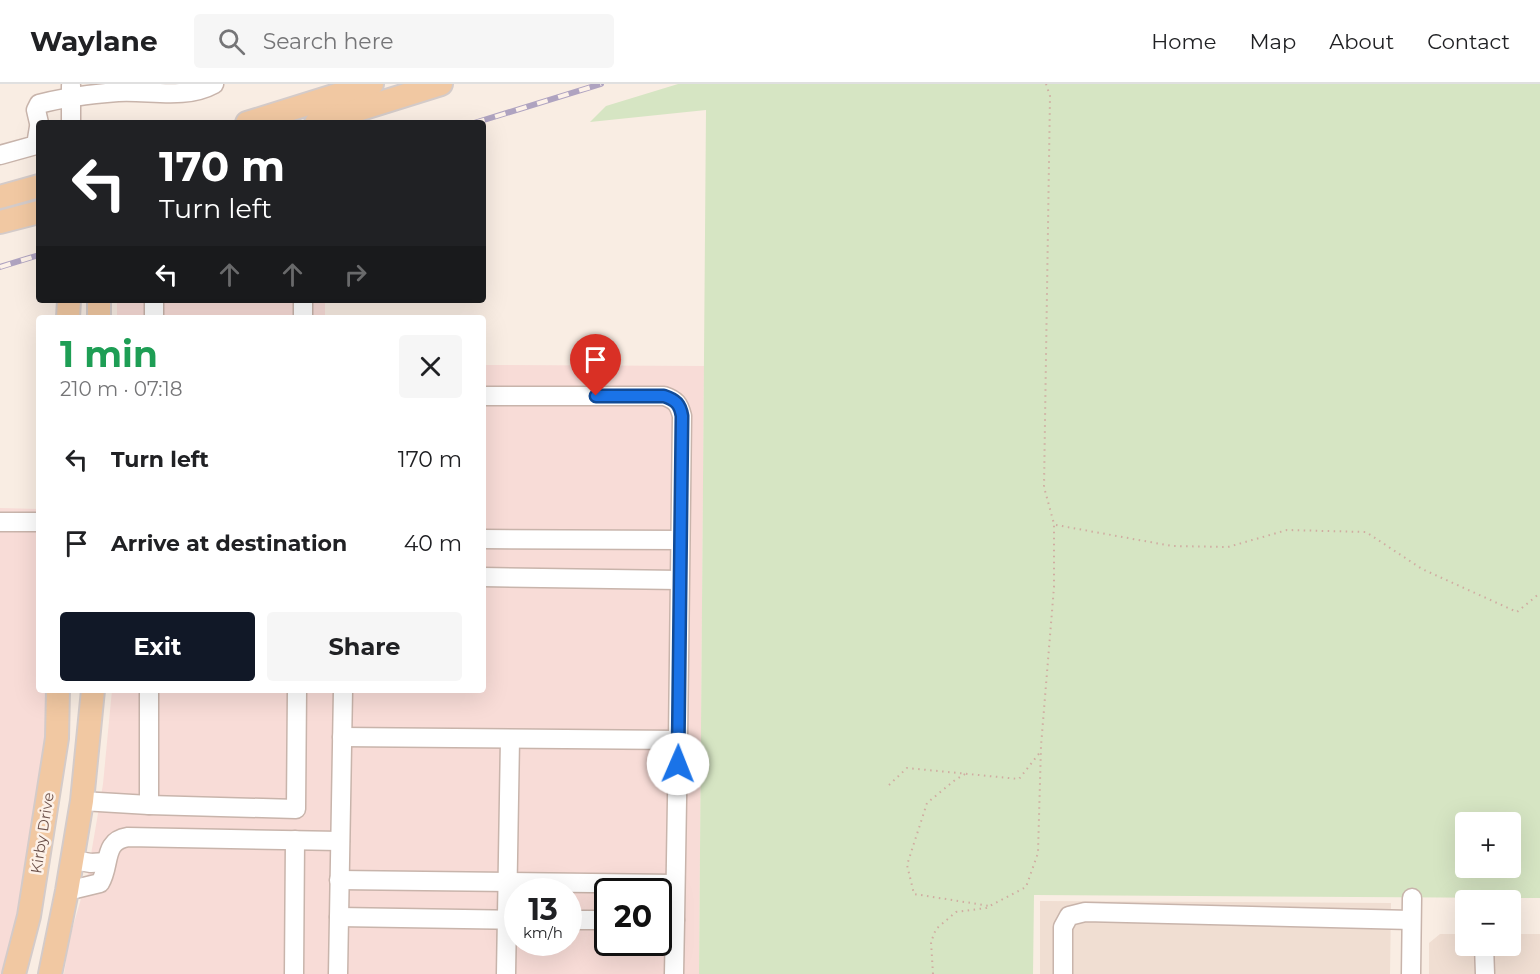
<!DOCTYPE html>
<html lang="en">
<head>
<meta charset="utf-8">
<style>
	:root { --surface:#fff; --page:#f6f6f6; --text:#202124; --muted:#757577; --line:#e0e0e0; --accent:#111827 }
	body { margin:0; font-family:Montserrat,sans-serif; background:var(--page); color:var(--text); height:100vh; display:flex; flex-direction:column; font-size:22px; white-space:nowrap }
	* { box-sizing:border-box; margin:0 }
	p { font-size:20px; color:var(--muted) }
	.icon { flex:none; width:33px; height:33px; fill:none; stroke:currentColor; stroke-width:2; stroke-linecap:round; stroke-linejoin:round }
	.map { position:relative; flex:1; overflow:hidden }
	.drawer { position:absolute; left:36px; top:231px; width:450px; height:378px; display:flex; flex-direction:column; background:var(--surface); border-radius:6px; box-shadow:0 6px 24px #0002 }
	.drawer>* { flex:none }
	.hud { position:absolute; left:36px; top:36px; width:450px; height:183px; border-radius:6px; box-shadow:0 6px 24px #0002; background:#202124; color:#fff; overflow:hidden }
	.controls { position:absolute; left:1455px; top:728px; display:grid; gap:12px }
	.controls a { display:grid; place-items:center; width:66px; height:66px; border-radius:6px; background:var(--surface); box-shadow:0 6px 24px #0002; font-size:30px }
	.speed { position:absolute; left:504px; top:794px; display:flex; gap:12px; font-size:30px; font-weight:700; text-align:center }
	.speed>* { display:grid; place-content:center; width:78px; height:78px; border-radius:50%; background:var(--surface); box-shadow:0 6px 24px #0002; line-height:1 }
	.speed small { font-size:15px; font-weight:400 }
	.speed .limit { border:3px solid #111; border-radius:9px; background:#fff; color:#111 }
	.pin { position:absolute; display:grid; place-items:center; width:51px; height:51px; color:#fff; margin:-62px -26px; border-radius:50% 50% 50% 0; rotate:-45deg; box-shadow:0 0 6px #0007 }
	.pin .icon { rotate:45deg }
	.me { position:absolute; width:66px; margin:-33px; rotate:1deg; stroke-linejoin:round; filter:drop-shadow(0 0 4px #0008) }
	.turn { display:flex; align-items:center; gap:21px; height:126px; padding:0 24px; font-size:27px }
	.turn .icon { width:78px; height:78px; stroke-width:2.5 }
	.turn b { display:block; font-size:42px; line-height:51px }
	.lanes { display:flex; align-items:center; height:57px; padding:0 24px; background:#0003; justify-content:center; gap:30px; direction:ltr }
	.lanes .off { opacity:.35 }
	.round { display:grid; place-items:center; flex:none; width:63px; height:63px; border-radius:6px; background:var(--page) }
	.head { display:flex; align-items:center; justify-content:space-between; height:102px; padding:0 24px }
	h1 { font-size:36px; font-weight:700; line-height:45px; color:#1e9e55 }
	.primary-button { display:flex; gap:12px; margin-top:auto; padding:12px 24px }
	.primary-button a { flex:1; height:69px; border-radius:6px; background:var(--accent); color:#fff; font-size:24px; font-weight:700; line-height:69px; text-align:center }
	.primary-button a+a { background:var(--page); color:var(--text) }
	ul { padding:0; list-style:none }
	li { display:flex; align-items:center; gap:18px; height:84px; padding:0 24px }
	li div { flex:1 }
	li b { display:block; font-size:22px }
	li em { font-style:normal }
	header { display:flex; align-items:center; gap:36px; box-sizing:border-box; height:84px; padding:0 30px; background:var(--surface); border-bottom:2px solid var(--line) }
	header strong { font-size:28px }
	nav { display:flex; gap:33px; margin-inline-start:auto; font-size:21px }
	.search { width:420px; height:54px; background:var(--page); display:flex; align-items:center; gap:15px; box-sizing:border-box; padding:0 21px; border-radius:6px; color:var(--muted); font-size:22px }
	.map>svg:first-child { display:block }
</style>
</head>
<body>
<header>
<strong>Waylane</strong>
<div class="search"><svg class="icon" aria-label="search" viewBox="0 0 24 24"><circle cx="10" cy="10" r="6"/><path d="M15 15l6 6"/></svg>Search here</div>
<nav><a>Home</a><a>Map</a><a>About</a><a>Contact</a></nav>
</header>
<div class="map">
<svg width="1540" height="890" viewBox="0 0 1540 890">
	<rect width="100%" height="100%" fill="#f9ede3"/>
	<g fill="#f0ded2">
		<polygon points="1040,817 1391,819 1390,890 1040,890"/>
		<polygon points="1440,850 1465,850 1466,861 1510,861 1511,850 1540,850 1540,890 1429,890 1429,859"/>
	</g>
	<g fill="#f8dcd7" fill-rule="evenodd">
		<rect x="117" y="216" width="208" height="18"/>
		<path d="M483,281L704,282L699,890H64L69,856L87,794L103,700L112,606H483ZM518,807H568V858H518ZM608,807H658V858H608Z"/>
		<polygon points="0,424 39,425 39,606 48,606 41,698 16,849 4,890 0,890"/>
	</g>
	<path fill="#d6e5c3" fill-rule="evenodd" d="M678,0H1540V814L1034,811L1033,890H699L706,26L590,38L606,22ZM1466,738H1510V783H1466Z"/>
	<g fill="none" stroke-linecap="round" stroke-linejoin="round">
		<defs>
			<g id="minor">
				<path d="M39,39L36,26L39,20C65,13 91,10 118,8C149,6 185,16 214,0"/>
				<polyline points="71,39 71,2"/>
				<polyline points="0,71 36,61 39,43"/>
				<polyline points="154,234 154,216"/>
				<polyline points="303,234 303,216"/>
				<polyline points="1,438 39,438"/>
				<polyline points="483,455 680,456"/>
				<polyline points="483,493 679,496"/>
				<path d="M342,653L678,656L682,332C679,320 676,316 664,312H483"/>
				<polyline points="82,717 149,721 296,725 297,606"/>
				<polyline points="149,721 149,606"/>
				<polyline points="73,776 91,779 106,778"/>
				<polyline points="339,796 675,800"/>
				<path d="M67,807L100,799C111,781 102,757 128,753L340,757"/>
				<polyline points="339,833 518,836"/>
				<polyline points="568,836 608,836"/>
				<polyline points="658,836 675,836 674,890"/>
				<polyline points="675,836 678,656"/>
				<polyline points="1484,861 1485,890"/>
				<polyline points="294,890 295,756"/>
				<polyline points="338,890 343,606"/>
				<polyline points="506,890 510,655"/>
				<polyline points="1063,890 1063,843 1069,832 1085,828 1411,836"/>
				<polyline points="1411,890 1412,814"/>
			</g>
			<g id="major">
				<polyline points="247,39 372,0"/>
				<polyline points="316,39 441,0"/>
				<polyline points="0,113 39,102"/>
				<polyline points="0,138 39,128"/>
				<polyline points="68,234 69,216"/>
				<polyline points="99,234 99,216"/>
				<polyline points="14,890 29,832 57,654 58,606"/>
				<polyline points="50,890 67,807 82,717 93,606"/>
			</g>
		</defs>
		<use href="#minor" stroke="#c8b4ab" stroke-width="21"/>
		<use href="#major" stroke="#d4cbc9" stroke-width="26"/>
		<g stroke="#d0aca1" stroke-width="2" stroke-dasharray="1.5 4.5" stroke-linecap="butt">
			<polyline points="1056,441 1172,462 1228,463 1287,446 1366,448 1422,485 1517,528 1540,509"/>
			<polyline points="965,690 955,696 927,719 907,781 914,810 990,822"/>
			<polyline points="889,701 907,684 1019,695 1041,667"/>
			<polyline points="933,890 931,858 936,845 956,828 986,824 1026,803 1038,769 1041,662 1054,503 1054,440 1044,403 1050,12 1046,0"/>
		</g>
		<use href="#minor" stroke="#fff" stroke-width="18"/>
		<use href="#major" stroke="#f1c8a2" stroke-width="22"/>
		<defs>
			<g id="rail">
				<polyline points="474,39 601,0"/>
				<polyline points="0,183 39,171"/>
			</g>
		</defs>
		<use href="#rail" stroke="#afa3c0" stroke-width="6"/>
		<use href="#rail" stroke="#fdf1e8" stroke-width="4" stroke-dasharray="11" stroke-linecap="butt"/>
	</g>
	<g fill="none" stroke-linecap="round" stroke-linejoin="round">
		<defs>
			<path id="route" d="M596,312H664C676,316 680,320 682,332L678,680"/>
		</defs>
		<use href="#route" stroke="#114b97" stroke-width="15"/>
		<use href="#route" stroke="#1a73e8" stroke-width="10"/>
	</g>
	<g text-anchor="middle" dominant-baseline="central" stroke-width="5" stroke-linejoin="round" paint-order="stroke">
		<g font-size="15" fill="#6e534c" stroke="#fdf1e8">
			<text transform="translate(42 749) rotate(-81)">Kirby Drive</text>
		</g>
	</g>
</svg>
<div class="controls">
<a>+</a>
<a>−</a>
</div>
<div class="speed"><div>13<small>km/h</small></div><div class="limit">20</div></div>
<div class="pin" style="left:596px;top:312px;background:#d93025"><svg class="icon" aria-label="arrive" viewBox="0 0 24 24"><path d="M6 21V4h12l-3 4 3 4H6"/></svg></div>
<svg class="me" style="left:678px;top:680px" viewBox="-20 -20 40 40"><circle r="19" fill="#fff"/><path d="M0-13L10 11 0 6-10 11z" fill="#1a73e8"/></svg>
<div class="hud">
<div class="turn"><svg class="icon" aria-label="left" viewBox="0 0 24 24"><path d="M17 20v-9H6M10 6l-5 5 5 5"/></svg><div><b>170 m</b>Turn left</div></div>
<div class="lanes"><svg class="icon" aria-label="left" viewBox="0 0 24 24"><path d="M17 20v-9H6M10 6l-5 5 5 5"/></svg><svg class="icon off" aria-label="ahead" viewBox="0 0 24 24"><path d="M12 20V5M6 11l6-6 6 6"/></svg><svg class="icon off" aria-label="ahead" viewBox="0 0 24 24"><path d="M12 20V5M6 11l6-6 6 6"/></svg><svg class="icon off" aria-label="right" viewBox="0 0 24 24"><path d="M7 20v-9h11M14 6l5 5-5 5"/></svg></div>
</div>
<section class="drawer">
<div class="head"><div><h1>1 min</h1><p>210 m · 07:18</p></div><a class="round"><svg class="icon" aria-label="close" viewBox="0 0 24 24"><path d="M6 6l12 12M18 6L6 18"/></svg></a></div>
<ul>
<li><svg class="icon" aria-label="left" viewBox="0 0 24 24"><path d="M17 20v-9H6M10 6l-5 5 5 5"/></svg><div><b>Turn left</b></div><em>170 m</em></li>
<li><svg class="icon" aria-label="arrive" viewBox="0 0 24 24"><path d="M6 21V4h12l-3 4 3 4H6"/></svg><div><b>Arrive at destination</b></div><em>40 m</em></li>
</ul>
<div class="primary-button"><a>Exit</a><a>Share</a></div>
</section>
</div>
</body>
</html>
